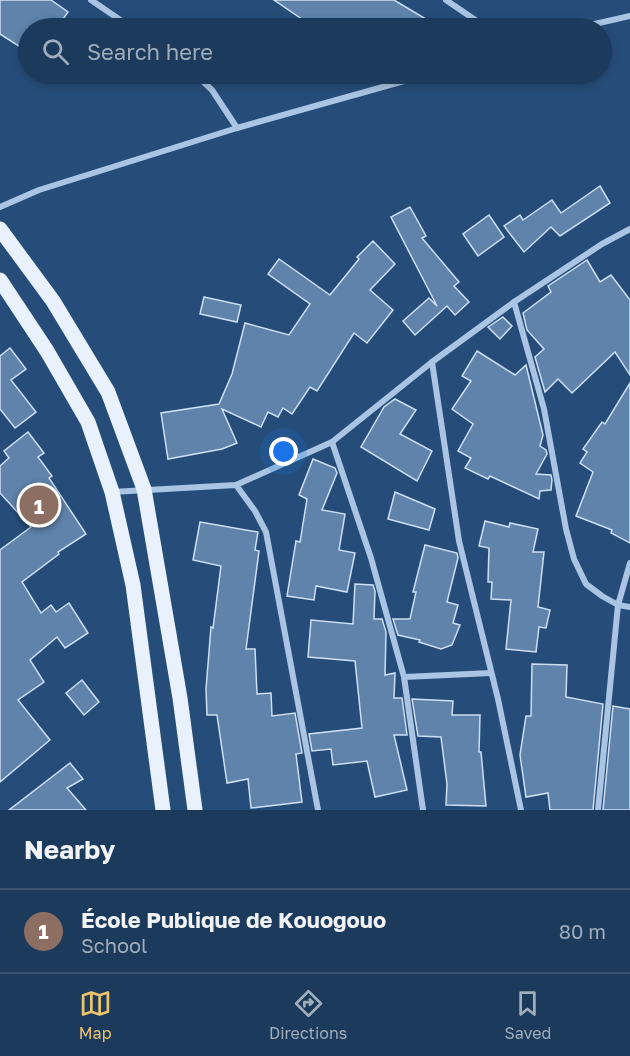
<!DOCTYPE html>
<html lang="en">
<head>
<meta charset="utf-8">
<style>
  :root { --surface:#1c3a5b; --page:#254161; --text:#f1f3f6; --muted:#a0adbb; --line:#3a5471; --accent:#ebc46f }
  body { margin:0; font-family:"Golos Text",sans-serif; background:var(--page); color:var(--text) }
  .you { position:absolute; left:284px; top:452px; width:21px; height:21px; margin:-15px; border:4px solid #fff; border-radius:50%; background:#1a73e8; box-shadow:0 0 0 9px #1a73e833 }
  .badge { display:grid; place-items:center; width:39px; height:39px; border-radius:50%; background:var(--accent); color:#fff; font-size:20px; font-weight:700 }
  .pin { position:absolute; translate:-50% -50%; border:3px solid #fff; box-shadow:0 2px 6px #0006 }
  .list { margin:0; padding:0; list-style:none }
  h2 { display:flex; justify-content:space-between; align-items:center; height:78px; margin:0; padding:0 24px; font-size:26px }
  h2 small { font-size:20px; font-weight:400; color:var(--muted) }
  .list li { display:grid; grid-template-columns:39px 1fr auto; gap:18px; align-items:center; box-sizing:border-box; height:84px; padding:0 24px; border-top:2px solid var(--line) }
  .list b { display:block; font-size:22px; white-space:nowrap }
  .list p { margin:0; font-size:20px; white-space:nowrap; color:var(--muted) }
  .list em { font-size:20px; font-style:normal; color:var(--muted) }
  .icon { flex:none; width:33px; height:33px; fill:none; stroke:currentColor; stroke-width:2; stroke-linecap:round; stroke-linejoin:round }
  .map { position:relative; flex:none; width:630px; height:810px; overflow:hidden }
  .search { position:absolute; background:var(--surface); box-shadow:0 3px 9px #0003; left:18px; right:18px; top:18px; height:66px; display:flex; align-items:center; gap:15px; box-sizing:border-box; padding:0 21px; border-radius:33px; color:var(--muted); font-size:22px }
  .sheet { height:162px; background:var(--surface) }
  nav { display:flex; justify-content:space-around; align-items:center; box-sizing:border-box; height:84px; border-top:2px solid var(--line); background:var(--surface); font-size:16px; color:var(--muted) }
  nav a { display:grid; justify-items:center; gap:3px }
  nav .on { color:var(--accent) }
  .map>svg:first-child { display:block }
  .building { fill:#5f83ab; stroke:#ccdff3; stroke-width:1.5 }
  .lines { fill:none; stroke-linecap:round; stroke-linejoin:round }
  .street { stroke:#a9c5e3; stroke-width:6 }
  .primary { stroke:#e8f1fc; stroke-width:15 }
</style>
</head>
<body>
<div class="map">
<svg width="630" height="810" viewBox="0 0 630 810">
  <rect width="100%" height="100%" fill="#264d79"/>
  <!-- building -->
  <g class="building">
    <polygon points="0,0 51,0 68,12 57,28 28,28 28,52 0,34"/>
    <polygon points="274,0 394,0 441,28 315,28"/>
    <polygon points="600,186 610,203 560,236 551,227 524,252 504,226 520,215 523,220 552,200 561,213"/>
    <polygon points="410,207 426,236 422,238 459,282 454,286 469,302 455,315 447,306 415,335 403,321 429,298 437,306 391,217"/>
    <polygon points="489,215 504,237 478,256 463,234"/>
    <polygon points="373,241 395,264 370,290 393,310 367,343 354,333 317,391 310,387 292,414 283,408 278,417 268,412 261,427 222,409 237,443 222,449 168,459 161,413 219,404 232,374 245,323 289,335 310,304 268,274 279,259 330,295 359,259 357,257"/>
    <polygon points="587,260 600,282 611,275 630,300 630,375 615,352 572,393 558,379 545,392 535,357 544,349 527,330 523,313 551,292 548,286"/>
    <polygon points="204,297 241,305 237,322 200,314"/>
    <polygon points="503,317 512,326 500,339 488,327"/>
    <polygon points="10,348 26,369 11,380 36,412 15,428 0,409 0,356"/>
    <polygon points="477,351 515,375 526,365 543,435 540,446 546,450 547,454 536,474 551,475 552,480 551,490 540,491 539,499 490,476 488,479 465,468 471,458 458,451 473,424 452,409 471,381 462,376"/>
    <polygon points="630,383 630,543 611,533 612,530 576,516 593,472 580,463 587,452 583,449 602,422 605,424"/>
    <polygon points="395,399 416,410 400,434 432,451 417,481 361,447 384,407"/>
    <polygon points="28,432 44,453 38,457 52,476 49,478 86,534 58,552 59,554 22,582 41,613 51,605 56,612 69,603 88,633 65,648 57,637 30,660 44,682 18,700 50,740 0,782 0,550 31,527 0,493 0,466 9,458 4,451"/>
    <polygon points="313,459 335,468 337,473 322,510 345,514 339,550 355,553 347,592 316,586 314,600 287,596 296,541 300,542 307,499 299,495"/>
    <polygon points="395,492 435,509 429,530 388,519"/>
    <polygon points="485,521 509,527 510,523 538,529 533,552 544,552 538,607 550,610 546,628 539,627 536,652 506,649 511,600 491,599 492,582 488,582 489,548 479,546"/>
    <polygon points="200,522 258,532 255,550 259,551 246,649 255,649 257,694 271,693 272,716 295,713 302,753 296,754 302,802 251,808 248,779 227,783 217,715 207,715 206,689 211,627 213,628 221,566 193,560"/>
    <polygon points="425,545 457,553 458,558 447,602 458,605 453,623 460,625 452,645 441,649 419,642 420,640 398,635 393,619 410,619 416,592 413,592"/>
    <polygon points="355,584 373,585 375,591 374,619 382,619 386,632 385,675 395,673 394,698 402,698 407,735 394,735 407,790 375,797 367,761 333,765 331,749 312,751 309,734 362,728 355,661 308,657 311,620 353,624"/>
    <polygon points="532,664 567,665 566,697 603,704 593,810 550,810 548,793 526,797 520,755 526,716 531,716"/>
    <polygon points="82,680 99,702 84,715 66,693"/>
    <polygon points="412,699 453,701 452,715 480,715 479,752 481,752 486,806 446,805 447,784 441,737 418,736"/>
    <polygon points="613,706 630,709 630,810 603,810"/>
    <polygon points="70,763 83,779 67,788 86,810 9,810"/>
  </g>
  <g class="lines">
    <!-- street -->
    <g class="street">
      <polyline points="91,0 132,28"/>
      <polyline points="446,0 487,28"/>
      <polyline points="577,28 630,16"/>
      <polyline points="195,74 212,90 237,128"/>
      <polyline points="0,207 39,190 237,128 429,74"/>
      <polyline points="514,302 544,409 566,529 574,559 586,584 602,596 618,605 630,607"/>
      <polyline points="432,362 459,541 498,699 521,810"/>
      <polyline points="332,442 371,558 404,677 423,810"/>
      <polyline points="236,485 255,511 266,532 318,810"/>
      <polyline points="112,492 236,485 332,442 432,362 514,302 602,244 630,229"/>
      <polyline points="404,677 491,673"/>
      <polyline points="598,810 618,605 630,563"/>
    </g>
    <!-- primary -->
    <g class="primary">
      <polyline points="0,229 53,301 108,392 144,489 180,698 195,810"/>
      <polyline points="0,280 47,351 88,422 112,492 133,585 163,810"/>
    </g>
  </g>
</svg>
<div class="you"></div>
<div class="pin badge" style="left:39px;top:505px;background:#8d6e63">1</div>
<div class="search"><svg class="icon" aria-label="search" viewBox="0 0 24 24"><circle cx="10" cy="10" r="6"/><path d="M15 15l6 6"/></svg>Search here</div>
</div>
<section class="sheet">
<h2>Nearby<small></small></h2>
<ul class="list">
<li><span class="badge" style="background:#8d6e63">1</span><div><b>École Publique de Kouogouo</b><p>School</p></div><em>80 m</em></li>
</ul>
</section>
<nav>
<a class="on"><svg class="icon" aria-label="map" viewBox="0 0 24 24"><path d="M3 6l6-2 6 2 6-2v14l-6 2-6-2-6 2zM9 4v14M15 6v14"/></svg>Map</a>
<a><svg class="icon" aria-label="directions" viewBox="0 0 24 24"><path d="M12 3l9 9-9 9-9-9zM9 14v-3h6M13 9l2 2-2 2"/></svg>Directions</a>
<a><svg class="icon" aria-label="saved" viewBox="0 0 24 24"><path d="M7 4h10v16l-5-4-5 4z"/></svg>Saved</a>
</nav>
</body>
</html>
